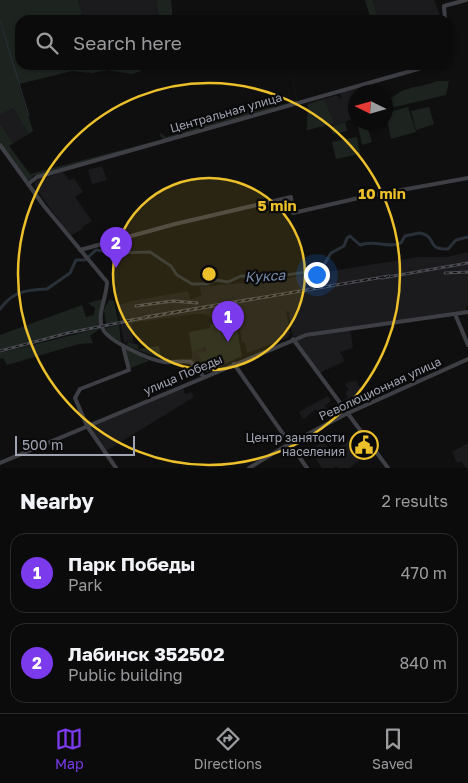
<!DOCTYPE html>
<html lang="en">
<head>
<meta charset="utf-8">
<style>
  :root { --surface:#0b0b0c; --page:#19191a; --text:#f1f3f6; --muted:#9a9b9d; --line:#2b2b2d; --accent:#7c3aed }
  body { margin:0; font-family:"Golos Text",sans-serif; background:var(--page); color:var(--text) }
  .compass { position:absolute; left:348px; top:85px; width:45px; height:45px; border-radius:50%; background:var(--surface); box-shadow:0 1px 4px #0004; rotate:275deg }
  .scale { position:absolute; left:15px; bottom:12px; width:120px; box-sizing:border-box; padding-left:5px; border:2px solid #a0a3b1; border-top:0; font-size:14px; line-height:18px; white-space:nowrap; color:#a0a3b1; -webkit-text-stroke:4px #0a0a0b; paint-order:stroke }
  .you { position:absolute; left:316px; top:274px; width:18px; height:18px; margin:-12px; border:4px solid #fff; border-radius:50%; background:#1a73e8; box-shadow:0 0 0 8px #1a73e833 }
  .badge { display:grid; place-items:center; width:32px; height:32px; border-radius:50%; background:var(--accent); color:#fff; font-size:16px; font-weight:700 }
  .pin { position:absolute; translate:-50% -41px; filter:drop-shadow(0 1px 2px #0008) }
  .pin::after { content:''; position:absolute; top:26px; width:18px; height:15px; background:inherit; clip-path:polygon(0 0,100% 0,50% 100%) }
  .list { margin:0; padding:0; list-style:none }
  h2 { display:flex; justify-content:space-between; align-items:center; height:65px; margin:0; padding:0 20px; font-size:21px }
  h2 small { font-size:16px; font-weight:400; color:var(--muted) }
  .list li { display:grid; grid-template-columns:32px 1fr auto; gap:15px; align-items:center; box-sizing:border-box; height:80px; margin:0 10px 10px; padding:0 10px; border:1px solid var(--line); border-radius:15px }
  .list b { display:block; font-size:19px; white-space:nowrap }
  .list p { margin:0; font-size:16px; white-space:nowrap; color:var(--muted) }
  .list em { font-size:16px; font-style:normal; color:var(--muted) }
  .icon { flex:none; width:28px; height:28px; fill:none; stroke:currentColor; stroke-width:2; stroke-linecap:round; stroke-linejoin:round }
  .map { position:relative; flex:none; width:468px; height:468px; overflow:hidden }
  .search { position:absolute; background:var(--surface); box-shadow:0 1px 4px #0004; left:15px; right:15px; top:15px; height:55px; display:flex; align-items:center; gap:12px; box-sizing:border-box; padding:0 18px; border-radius:15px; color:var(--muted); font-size:19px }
  .sheet { height:245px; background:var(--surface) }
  nav { display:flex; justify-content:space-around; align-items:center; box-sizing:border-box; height:70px; border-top:1px solid var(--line); background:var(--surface); font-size:14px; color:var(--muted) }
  nav a { display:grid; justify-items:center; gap:2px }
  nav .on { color:var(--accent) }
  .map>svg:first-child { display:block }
  .built { fill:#1b1b1d }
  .green { fill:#1d241f }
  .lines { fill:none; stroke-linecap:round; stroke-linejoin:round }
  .stream { stroke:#293038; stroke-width:1 }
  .river { stroke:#293038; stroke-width:3 }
  .secondary { stroke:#3e3f45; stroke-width:4 }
  .rail-casing { stroke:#4a4c52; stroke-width:3 }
  .rail { stroke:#0a0a0b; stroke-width:1; stroke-dasharray:4; stroke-linecap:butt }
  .ring { fill:none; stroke:#ecc02b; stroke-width:2.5 }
  .labels { text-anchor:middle; stroke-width:4.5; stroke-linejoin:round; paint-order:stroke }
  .street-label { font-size:12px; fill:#a0a3b1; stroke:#0a0a0b }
  .poi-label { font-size:12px; fill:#a0a3b1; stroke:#0a0a0b; text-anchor:end }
  .water-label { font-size:14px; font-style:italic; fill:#778dac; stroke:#0a0a0b }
  .centre { fill:#ecc02b; stroke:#0a0a0b; stroke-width:2.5 }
  .ring-label { font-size:15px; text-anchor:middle; font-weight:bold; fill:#ecc02b; stroke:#0a0a0b; stroke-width:4.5; stroke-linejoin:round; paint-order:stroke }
</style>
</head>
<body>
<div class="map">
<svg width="468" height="468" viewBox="0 0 468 468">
  <rect width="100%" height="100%" fill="#0f0f10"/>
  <!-- built -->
  <g class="built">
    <polygon points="78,0 156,0 160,20 84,20"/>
    <polygon points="373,0 434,0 442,20 378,20"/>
    <polygon points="358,88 359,92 356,92 355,118 333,126 332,124 307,130 308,104 337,95 342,100 340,93"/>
    <polygon points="13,108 28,133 13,143 0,123 0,115"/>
    <polygon points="102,166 107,180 92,184 88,170"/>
    <polygon points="63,172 69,180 74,178 83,192 75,197 92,221 82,227 83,229 70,236 35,187 35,181"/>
    <polygon points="468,252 468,306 466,306 466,311 293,337 289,312 286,311 290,333 287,338 247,353 245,342 242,342 238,320 229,314 211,318 205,314 196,314 132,323 133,343 128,341 124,343 118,309 120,305 131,301 188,291 190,299 201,296 200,287 275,280 419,257 447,257"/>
    <polygon points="350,329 353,348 340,352 345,361 318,374 294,340"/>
    <polygon points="205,347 204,365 201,369 194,362 187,359 192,358 192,352"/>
    <polygon points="356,380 362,391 347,404 344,400 348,397 345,392 349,390 345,384"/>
    <polygon points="183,387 185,394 191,392 194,397 106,451 90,427"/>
    <polygon points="328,396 331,401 325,406 329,412 319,415 316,409 304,419 302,417 299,412"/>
    <polygon points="349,440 355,447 360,444 368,454 349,468 338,468 336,466 333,468 322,468 310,451 323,441 332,452"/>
    <polygon points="468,443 468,468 466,468 461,461 457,463 452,452"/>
  </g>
  <!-- green -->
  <g class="green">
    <polygon points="0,0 78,0 84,20 20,20 20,65 139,65 141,71 132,74 107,70 92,73 72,71 19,84 16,76 33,131 9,146 30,174 159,140 157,142 37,176 34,175 31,179 27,180 0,143 0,123 13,143 28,133 13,108 0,115 0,23 11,58 0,20"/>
    <polygon points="156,0 171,0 173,20 160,20"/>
    <polygon points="365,0 373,0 378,20 371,20"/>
    <polygon points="289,65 298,103 164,140 161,137 160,133 166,137 246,113 297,101"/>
    <path d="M437,81H449L446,95L386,109V100C393,98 397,93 404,90C415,86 426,86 437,81Z"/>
    <polygon points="324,99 334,123 307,130 308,104"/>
    <polygon points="408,107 416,132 391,139 386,113"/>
    <polygon points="429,107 434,124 416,130 411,111"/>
    <polygon points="345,122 347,131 333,134 331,127"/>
    <polygon points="366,123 372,142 362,145 358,126"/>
    <polygon points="357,137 360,154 336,159 332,142"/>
    <polygon points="103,299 99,319 100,325 0,351 0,335 82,305 86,317 94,315 95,308 88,303"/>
    <polygon points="109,300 114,301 118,322 106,324 104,310"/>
    <polygon points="232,318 235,320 242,356 209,372 203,371 201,369 204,365 197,353 206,351 205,347 192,352 189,332 210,328 210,324 217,325 229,323 228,319"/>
    <polygon points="119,325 121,342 110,335 105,328"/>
    <polygon points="101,328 90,336 93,343 79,344 7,365 3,358 0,359 0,353"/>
    <polygon points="128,342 138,345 138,349 159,346 161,359 131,347 127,345"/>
    <polygon points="126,350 128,350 149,361 130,368"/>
  </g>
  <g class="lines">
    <!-- stream -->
    <polyline class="stream" points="0,21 29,116"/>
    <!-- river -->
    <path class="river" d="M0,309C13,291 26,290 47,289L70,273L76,260H85L96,250L116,253L150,252L171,266L177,275L192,284H207L216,280L228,282L241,276L255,277L264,273L272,277L321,270L331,253L344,246L347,238L350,236L360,245C374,239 388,249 401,243L405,236L419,233C439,236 424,250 448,249L456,240L468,237"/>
    <!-- secondary -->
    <g class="secondary">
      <polyline points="445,20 444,6 466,0"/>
      <polyline points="448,43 448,59"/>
      <path d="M0,145L44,206L107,282C107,296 97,314 102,327C106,341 150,360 164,362C173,363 182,360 191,362L204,377"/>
      <polyline points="28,184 37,177 432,65"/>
      <polyline points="80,250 175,224 291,197 293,213 363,197 468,178"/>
      <polyline points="455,314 468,345"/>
      <polyline points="293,339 388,468"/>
      <polyline points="234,364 307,468"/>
      <polyline points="0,463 306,335 468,312"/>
      <polyline points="116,468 87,426 75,398 80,389 129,370 123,346"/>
      <polyline points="249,468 289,444 344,415 468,359"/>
    </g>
    <defs>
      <g id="rail">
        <polyline points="445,273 468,272"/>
        <polyline points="382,278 468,263"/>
        <polyline points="136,306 173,301 197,303"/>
        <polyline points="126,321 389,276 145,317"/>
        <polyline points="0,351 68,333 133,320"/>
      </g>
    </defs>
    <!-- rail casing -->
    <use href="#rail" class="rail-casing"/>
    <!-- rail -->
    <use href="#rail" class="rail"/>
  </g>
  <!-- distance rings -->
  <circle cx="209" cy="274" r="96" fill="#ecc02b" fill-opacity=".12"/>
  <g class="ring">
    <circle cx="209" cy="274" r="96"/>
    <circle cx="209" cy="274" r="191"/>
  </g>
  <!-- icons -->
  <defs>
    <symbol id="civic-ring" viewBox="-11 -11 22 22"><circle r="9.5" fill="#0a0a0b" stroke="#ecc02b" stroke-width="1.5"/><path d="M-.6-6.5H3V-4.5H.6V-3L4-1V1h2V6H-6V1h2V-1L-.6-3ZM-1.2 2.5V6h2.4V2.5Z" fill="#ecc02b"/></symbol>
  </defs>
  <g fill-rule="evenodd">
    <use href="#civic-ring" x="348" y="429" width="32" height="32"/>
  </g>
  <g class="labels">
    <!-- street labels -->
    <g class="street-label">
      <text transform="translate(226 113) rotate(-16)" y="4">Центральная улица</text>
      <text transform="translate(183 375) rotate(-23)" y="4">улица Победы</text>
      <text transform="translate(380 389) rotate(-25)" y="4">Революционная улица</text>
    </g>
    <!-- poi labels -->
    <g class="poi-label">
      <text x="345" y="442">Центр занятости<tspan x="345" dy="14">населения</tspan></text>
    </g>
    <!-- water labels -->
    <g class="water-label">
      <text transform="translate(265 276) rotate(-3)" y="5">Кукса</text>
    </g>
  </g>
  <circle cx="209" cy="274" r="8" class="centre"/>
  <g class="ring-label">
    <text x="382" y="199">10 min</text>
    <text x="277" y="211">5 min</text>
  </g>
</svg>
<svg class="compass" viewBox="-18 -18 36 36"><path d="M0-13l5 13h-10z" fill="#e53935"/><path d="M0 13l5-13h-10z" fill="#9a9b9d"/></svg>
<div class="scale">500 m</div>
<div class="you"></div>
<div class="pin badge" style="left:228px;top:342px">1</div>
<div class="pin badge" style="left:116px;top:268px">2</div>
<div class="search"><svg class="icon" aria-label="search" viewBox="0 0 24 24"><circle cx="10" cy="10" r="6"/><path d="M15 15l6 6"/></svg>Search here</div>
</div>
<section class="sheet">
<h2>Nearby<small>2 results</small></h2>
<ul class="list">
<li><span class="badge">1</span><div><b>Парк Победы</b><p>Park</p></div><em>470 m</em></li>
<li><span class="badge">2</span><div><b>Лабинск 352502</b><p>Public building</p></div><em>840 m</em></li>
</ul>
</section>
<nav>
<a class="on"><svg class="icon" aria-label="map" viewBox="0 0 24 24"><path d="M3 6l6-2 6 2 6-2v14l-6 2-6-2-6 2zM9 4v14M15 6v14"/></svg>Map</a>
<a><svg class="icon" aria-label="directions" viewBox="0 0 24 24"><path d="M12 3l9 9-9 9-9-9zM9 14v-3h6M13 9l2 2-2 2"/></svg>Directions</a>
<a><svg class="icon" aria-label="saved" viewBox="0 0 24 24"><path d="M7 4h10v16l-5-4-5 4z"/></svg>Saved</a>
</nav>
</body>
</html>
